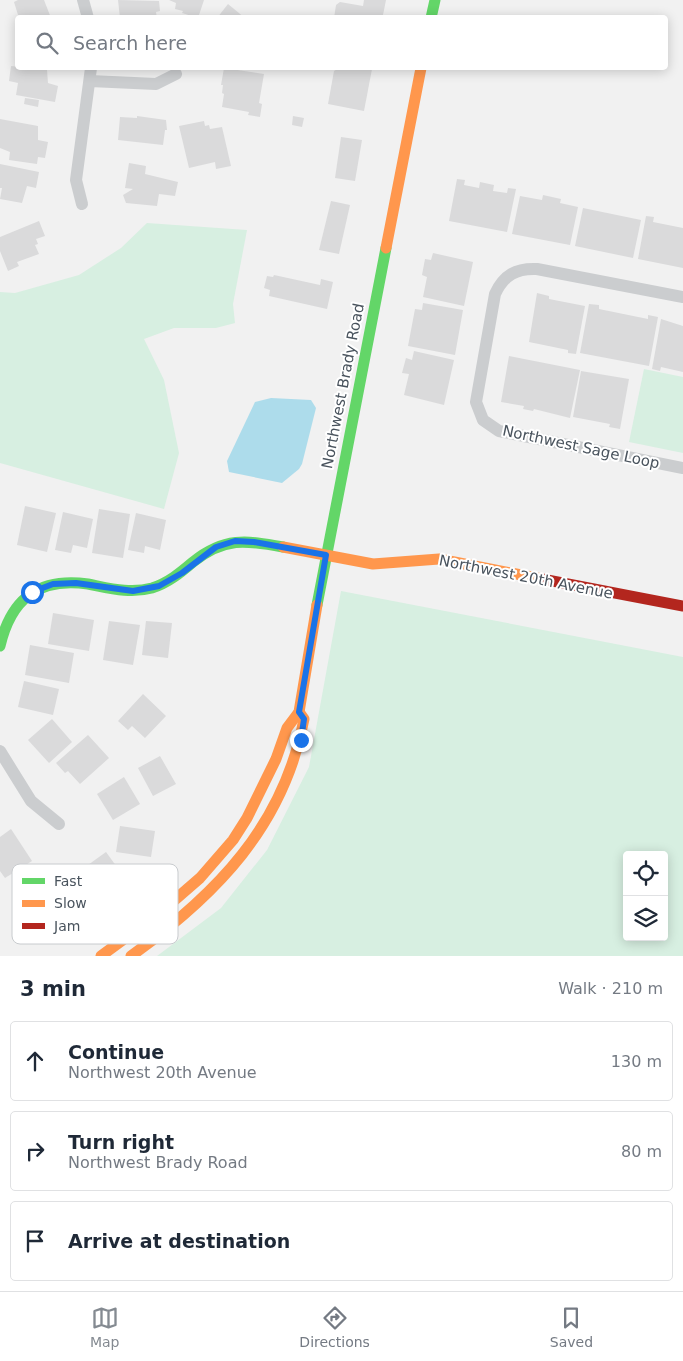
<!DOCTYPE html>
<html lang="en">
<head>
<meta charset="utf-8">
<style>
  :root { --surface:#fff; --page:#f6f6f7; --text:#1f2937; --muted:#747a83; --line:#e0e1e3; --accent:#848a91 }
  body { margin:0; font-family:"DejaVu Sans",sans-serif; background:var(--page); color:var(--text) }
  .controls { position:absolute; right:15px; bottom:15px; display:grid; overflow:hidden; border-radius:5px; box-shadow:0 2px 12px #0003 }
  .controls button { width:45px; height:45px; display:grid; place-items:center; padding:0; border:0; border-bottom:1px solid var(--line); background:var(--surface); color:var(--text); font:25px sans-serif }
  .stop { position:absolute; width:15px; height:15px; margin:-11px; border:4px solid #1a73e8; border-radius:50%; background:#fff }
  .stop.end { background:#1a73e8; border-color:#fff; box-shadow:0 1px 5px #0008 }
  .list { margin:0; padding:0; list-style:none }
  h2 { display:flex; justify-content:space-between; align-items:center; height:65px; margin:0; padding:0 20px; font-size:21px }
  h2 small { font-size:16px; font-weight:400; color:var(--muted) }
  .list li { display:grid; grid-template-columns:32px 1fr auto; gap:15px; align-items:center; box-sizing:border-box; height:80px; margin:0 10px 10px; padding:0 10px; border:1px solid var(--line); border-radius:5px }
  .list b { display:block; font-size:19px; white-space:nowrap }
  .list p { margin:0; font-size:16px; white-space:nowrap; color:var(--muted) }
  .list em { font-size:16px; font-style:normal; color:var(--muted) }
  .icon { flex:none; width:28px; height:28px; fill:none; stroke:currentColor; stroke-width:2; stroke-linecap:round; stroke-linejoin:round }
  .map { position:relative; flex:none; width:683px; height:956px; overflow:hidden }
  .search { position:absolute; background:var(--surface); box-shadow:0 2px 12px #0003; left:15px; right:15px; top:15px; height:55px; display:flex; align-items:center; gap:12px; box-sizing:border-box; padding:0 18px; border-radius:5px; color:var(--muted); font-size:19px }
  .sheet { height:335px; background:var(--surface) }
  nav { display:flex; justify-content:space-around; align-items:center; box-sizing:border-box; height:70px; border-top:1px solid var(--line); background:var(--surface); font-size:14px; color:var(--muted) }
  nav a { display:grid; justify-items:center; gap:2px }
  nav .on { color:var(--accent) }
  .map>svg:first-child { display:block }
  .green { fill:#d7efe1; fill-rule:evenodd }
  .water { fill:#addceb }
  .building { fill:#dadadb }
  .lines { fill:none; stroke-linecap:round; stroke-linejoin:round }
  .street { stroke:#cbcdcf; stroke-width:12 }
  .fast { stroke:#63d668; stroke-width:11 }
  .slow { stroke:#ff974d; stroke-width:11 }
  .jam { stroke:#b3261e; stroke-width:11 }
  .route { stroke:#1a73e8; stroke-width:6 }
  .labels { text-anchor:middle; stroke-width:4; stroke-linejoin:round; paint-order:stroke }
  .street-label { font-size:15px; fill:#49535d; stroke:#fff }
  .key { fill:#fff; stroke:#c8cbce; stroke-width:1 }
  .key-label { font-size:14px; fill:#49535d }
</style>
</head>
<body>
<div class="map">
<svg width="683" height="956" viewBox="0 0 683 956">
  <rect width="100%" height="100%" fill="#f1f1f1"/>
  <!-- green -->
  <g class="green">
    <polygon points="147,223 247,230 233,304 235,323 216,328 174,328 144,339 164,380 179,453 164,509 0,463 0,292 15,293 79,275 121,248"/>
    <polygon points="644,369 683,377 683,453 629,442"/>
    <path d="M341,591L683,657V956H157L221,908L267,850L309,767ZM627,855H664V937H627Z"/>
  </g>
  <!-- water -->
  <polygon class="water" points="271,398 311,400 316,408 302,464 299,469 282,483 229,472 227,461 255,402"/>
  <!-- building -->
  <g class="building">
    <polygon points="18,0 44,0 51,18 27,18 26,15 19,18 14,2"/>
    <polygon points="118,0 159,1 160,11 156,12 157,18 120,18"/>
    <polygon points="169,0 204,0 198,18 182,13 183,11 175,9 176,3"/>
    <polygon points="364,0 386,0 383,15 385,18 334,18 336,5 340,2 363,6"/>
    <polygon points="228,4 245,18 217,18"/>
    <polygon points="11,66 47,70 48,83 58,86 55,102 16,95 18,83 9,81"/>
    <polygon points="224,68 264,74 259,103 262,104 260,117 248,115 249,112 222,107 224,94 222,93 223,85 221,85"/>
    <polygon points="339,68 372,69 364,111 328,104 334,71"/>
    <polygon points="25,98 39,100 38,107 24,104"/>
    <polygon points="137,116 166,120 167,130 165,130 163,145 118,140 120,117 137,118"/>
    <polygon points="293,116 304,118 302,127 292,125"/>
    <polygon points="0,119 38,126 38,140 48,142 45,158 38,157 37,164 9,160 10,152 0,148"/>
    <polygon points="204,121 205,126 209,125 210,129 222,127 231,166 216,169 215,162 189,168 179,126"/>
    <polygon points="341,137 362,140 355,181 335,178"/>
    <polygon points="129,163 146,166 145,174 178,182 175,196 159,194 157,206 126,203 123,195 133,189 125,188"/>
    <polygon points="0,164 39,172 36,188 27,186 22,203 0,199 2,188 0,188"/>
    <polygon points="457,179 465,180 464,185 479,188 480,182 494,185 493,191 507,193 508,188 516,189 507,232 449,221"/>
    <polygon points="543,195 561,199 560,203 578,207 570,245 512,234 520,196 542,200"/>
    <polygon points="331,201 350,205 339,254 319,250"/>
    <polygon points="583,208 641,220 633,258 575,246"/>
    <polygon points="646,216 654,217 653,222 683,228 683,268 638,259"/>
    <polygon points="39,221 45,236 36,239 38,244 35,245 39,254 17,262 19,266 8,271 0,251 0,237"/>
    <polygon points="433,253 473,262 464,306 423,297 427,277 422,275 425,259 431,260"/>
    <polygon points="274,275 320,285 321,279 333,282 327,309 269,296 270,290 264,288 267,276 273,277"/>
    <polygon points="537,293 549,296 549,299 585,306 576,354 568,353 568,350 529,342"/>
    <polygon points="423,303 463,310 455,355 408,346 415,309 422,310"/>
    <polygon points="589,304 599,305 599,309 648,319 648,315 658,317 649,366 580,353"/>
    <polygon points="661,319 683,326 683,372 661,367 660,371 652,369"/>
    <polygon points="414,351 454,360 444,405 404,395 409,374 402,373 406,358 412,360"/>
    <polygon points="509,356 580,370 570,418 534,409 533,411 523,409 524,406 501,402"/>
    <polygon points="581,371 629,379 620,429 609,427 610,424 573,417"/>
    <polygon points="25,506 56,513 47,552 17,545"/>
    <polygon points="99,509 130,514 123,558 92,553"/>
    <polygon points="63,512 93,519 87,548 73,545 71,553 55,550"/>
    <polygon points="136,513 166,520 160,550 145,546 144,553 128,550"/>
    <polygon points="53,613 94,620 89,651 48,644"/>
    <polygon points="109,621 140,625 133,665 103,660"/>
    <polygon points="146,621 172,623 168,658 142,655"/>
    <polygon points="30,645 74,653 69,683 25,675"/>
    <polygon points="24,681 59,689 53,715 18,707"/>
    <polygon points="143,694 166,716 145,738 132,726 128,730 118,721"/>
    <polygon points="52,719 72,742 49,763 28,740"/>
    <polygon points="88,735 109,758 80,784 68,771 65,773 56,763"/>
    <polygon points="160,756 176,784 153,796 138,768"/>
    <polygon points="124,777 140,804 113,820 97,794"/>
    <polygon points="120,826 155,831 151,857 116,852"/>
    <polygon points="11,829 32,861 5,878 0,871 0,837"/>
    <polygon points="106,852 130,885 105,903 81,870"/>
  </g>
  <g class="lines">
    <!-- street -->
    <g class="street">
      <polyline points="83,0 88,18"/>
      <polyline points="90,81 156,84 176,74"/>
      <polyline points="82,204 76,180 91,68"/>
      <path d="M683,297L537,269C516,268 504,275 495,294L476,402L483,420L499,431L683,468"/>
      <polyline points="0,751 31,801 59,824"/>
    </g>
    <!-- fast -->
    <g class="fast">
      <polyline points="431,18 435,0"/>
      <polyline points="317,605 386,248"/>
      <path d="M0,646C11,599 38,577 88,584C109,588 130,594 152,588C168,583 180,573 193,562C224,537 246,540 283,547"/>
    </g>
    <!-- slow -->
    <g class="slow">
      <polyline points="386,248 421,68"/>
      <polyline points="283,547 373,564 439,559 542,579"/>
      <polyline points="101,956 162,911 200,878 233,840 247,818 276,759 287,728 299,712 317,605"/>
      <path d="M131,956C216,895 284,826 304,719L299,712"/>
    </g>
    <!-- jam -->
    <polyline class="jam" points="542,579 683,606"/>
  </g>
  <g class="lines">
    <!-- route -->
    <polyline class="route" points="32,592 53,584 76,583 133,591 159,586 182,573 216,547 235,541 254,542 326,555 299,712 304,719 301,740"/>
  </g>
  <g class="labels">
    <!-- street labels -->
    <g class="street-label">
      <text transform="translate(343 386) rotate(-79)" y="5">Northwest Brady Road</text>
      <text transform="translate(581 447) rotate(12)" y="5">Northwest Sage Loop</text>
      <text transform="translate(526 577) rotate(11)" y="5">Northwest 20th Avenue</text>
    </g>
  </g>
  <!-- legend -->
  <rect x="12" y="864" width="166" height="80" rx="8" class="key"/>
  <rect x="22" y="878" width="23" height="6" fill="#63d668"/>
  <rect x="22" y="900" width="23" height="7" fill="#ff974d"/>
  <rect x="22" y="923" width="23" height="6" fill="#b3261e"/>
  <g class="key-label">
    <text x="54" y="886">Fast</text>
    <text x="54" y="908">Slow</text>
    <text x="54" y="931">Jam</text>
  </g>
</svg>
<div class="controls">
<button><svg class="icon" aria-label="locate" viewBox="0 0 24 24"><circle cx="12" cy="12" r="6"/><path d="M12 2v4M12 18v4M2 12h4M18 12h4"/></svg></button>
<button><svg class="icon" aria-label="layers" viewBox="0 0 24 24"><path d="M12 4l9 5-9 5-9-5zM3 14l9 5 9-5"/></svg></button>
</div>
<div class="stop" style="left:32px;top:592px"></div>
<div class="stop end" style="left:301px;top:740px"></div>
<div class="search"><svg class="icon" aria-label="search" viewBox="0 0 24 24"><circle cx="10" cy="10" r="6"/><path d="M15 15l6 6"/></svg>Search here</div>
</div>
<section class="sheet">
<h2>3 min<small>Walk · 210 m</small></h2>
<ul class="list">
<li><svg class="icon" aria-label="ahead" viewBox="0 0 24 24"><path d="M12 20V5M6 11l6-6 6 6"/></svg><div><b>Continue</b><p>Northwest 20th Avenue</p></div><em>130 m</em></li>
<li><svg class="icon" aria-label="right" viewBox="0 0 24 24"><path d="M7 20v-9h11M14 6l5 5-5 5"/></svg><div><b>Turn right</b><p>Northwest Brady Road</p></div><em>80 m</em></li>
<li><svg class="icon" aria-label="arrive" viewBox="0 0 24 24"><path d="M6 21V4h12l-3 4 3 4H6"/></svg><div><b>Arrive at destination</b></div></li>
</ul>
</section>
<nav>
<a class="on"><svg class="icon" aria-label="map" viewBox="0 0 24 24"><path d="M3 6l6-2 6 2 6-2v14l-6 2-6-2-6 2zM9 4v14M15 6v14"/></svg>Map</a>
<a><svg class="icon" aria-label="directions" viewBox="0 0 24 24"><path d="M12 3l9 9-9 9-9-9zM9 14v-3h6M13 9l2 2-2 2"/></svg>Directions</a>
<a><svg class="icon" aria-label="saved" viewBox="0 0 24 24"><path d="M7 4h10v16l-5-4-5 4z"/></svg>Saved</a>
</nav>
</body>
</html>
